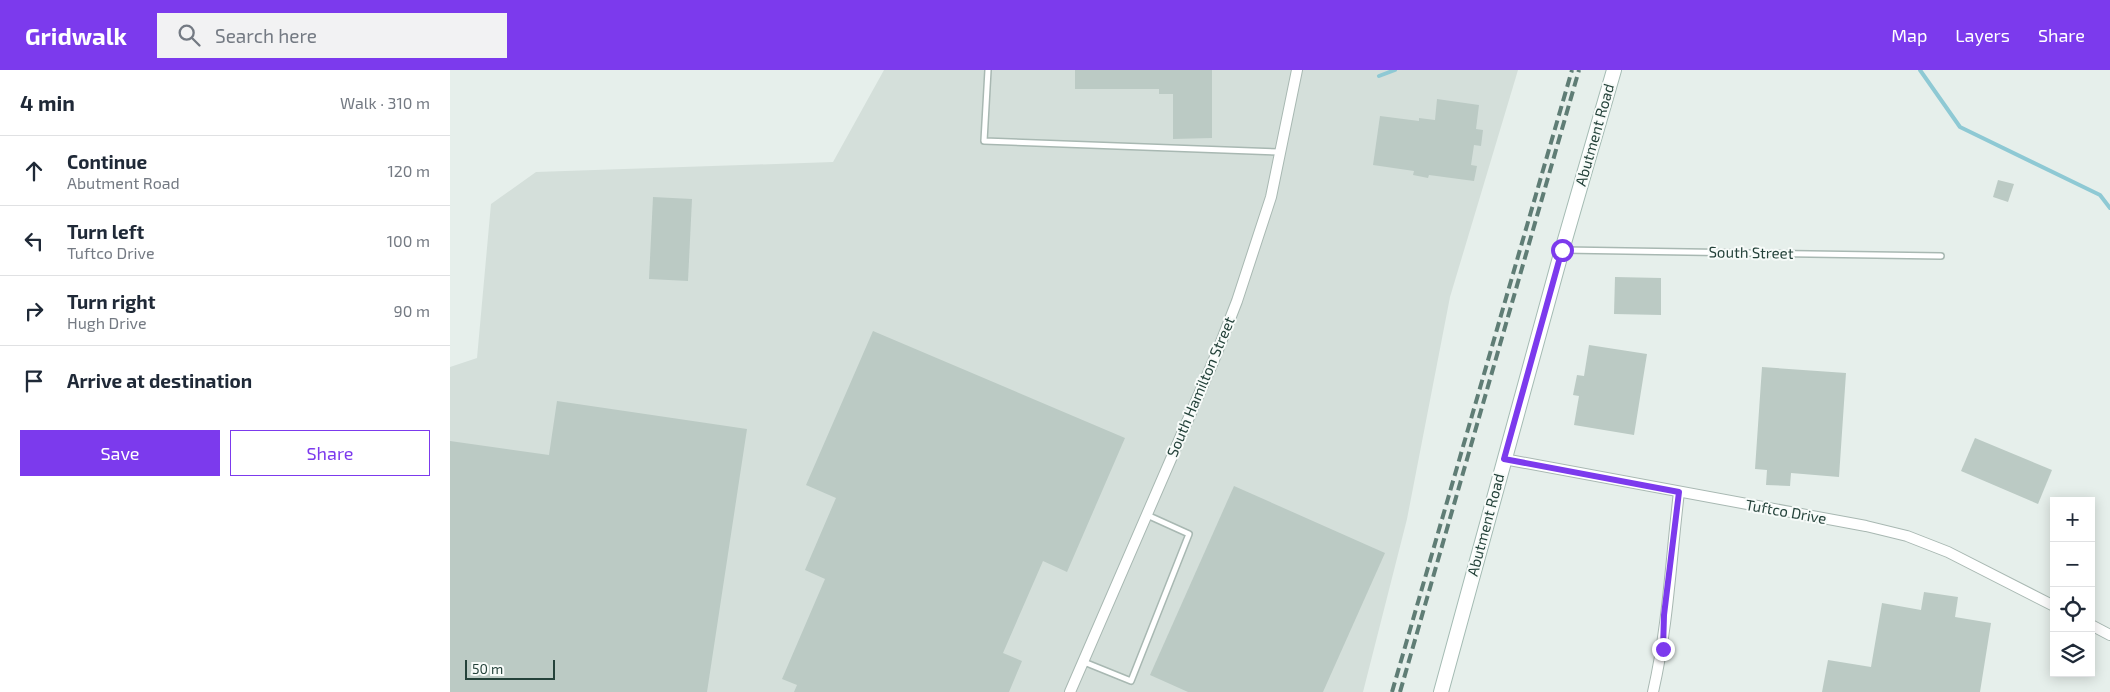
<!DOCTYPE html>
<html lang="en">
<head>
<meta charset="utf-8">
<style>
  :root { --surface:#fff; --page:#f2f2f3; --text:#1f2937; --muted:#747a83; --line:#e0e1e3; --accent:#7c3aed }
  body { margin:0; font-family:"Exo 2",sans-serif; background:var(--page); color:var(--text) }
  .controls { position:absolute; right:15px; bottom:15px; display:grid; overflow:hidden; border-radius:0px; box-shadow:0 2px 12px #0003 }
  .controls button { width:45px; height:45px; display:grid; place-items:center; padding:0; border:0; border-bottom:1px solid var(--line); background:var(--surface); color:var(--text); font:25px sans-serif }
  .scale { position:absolute; left:15px; bottom:12px; width:90px; box-sizing:border-box; padding-left:5px; border:2px solid #24423a; border-top:0; font-size:14px; line-height:18px; white-space:nowrap; color:#24423a; -webkit-text-stroke:4px #f7fbf9; paint-order:stroke }
  .stop { position:absolute; width:15px; height:15px; margin:-11px; border:4px solid #7c3aed; border-radius:50%; background:#fff }
  .stop.end { background:#7c3aed; border-color:#fff; box-shadow:0 1px 5px #0008 }
  .list { margin:0; padding:0; list-style:none }
  h2 { display:flex; justify-content:space-between; align-items:center; height:65px; margin:0; padding:0 20px; font-size:21px }
  h2 small { font-size:16px; font-weight:400; color:var(--muted) }
  .list li { display:grid; grid-template-columns:32px 1fr auto; gap:15px; align-items:center; box-sizing:border-box; height:70px; padding:0 20px; border-top:1px solid var(--line) }
  .list b { display:block; font-size:19px; white-space:nowrap }
  .list p { margin:0; font-size:16px; white-space:nowrap; color:var(--muted) }
  .list em { font-size:16px; font-style:normal; color:var(--muted) }
  .actions { display:flex; gap:10px; padding:15px 20px }
  .actions a { flex:1; padding:11px 0; border:1px solid var(--accent); border-radius:0px; text-align:center; font-size:18px; color:var(--accent) }
  .actions .main { background:var(--accent); color:#fff }
  .icon { flex:none; width:28px; height:28px; fill:none; stroke:currentColor; stroke-width:2; stroke-linecap:round; stroke-linejoin:round }
  .map { position:relative; flex:none; width:1660px; height:622px; overflow:hidden }
  header { display:flex; align-items:center; gap:30px; box-sizing:border-box; height:70px; padding:0 25px; background:var(--accent); color:#fff }
  header strong { font-size:24px }
  nav { display:flex; gap:28px; margin-inline-start:auto; font-size:18px }
  .search { width:350px; height:45px; background:var(--page); display:flex; align-items:center; gap:12px; box-sizing:border-box; padding:0 18px; border-radius:0px; color:var(--muted); font-size:19px }
  main { display:flex }
  aside { flex:1; background:var(--surface) }
  .map>svg:first-child { display:block }
  .built { fill:#d4dfda }
  .lines { fill:none; stroke-linecap:round; stroke-linejoin:round }
  .stream { stroke:#8ec9d4; stroke-width:4 }
  .building { fill:#bbcac4 }
  .service-casing { stroke:#a8b8b2; stroke-width:8 }
  .minor-casing { stroke:#a8b8b2; stroke-width:12 }
  .secondary-casing { stroke:#a4bbb3; stroke-width:16 }
  .service { stroke:#fff; stroke-width:5 }
  .minor { stroke:#fff; stroke-width:10 }
  .secondary { stroke:#fff; stroke-width:14 }
  .rail { stroke:#5f7d75; stroke-width:4; stroke-dasharray:10 5; stroke-linecap:butt }
  .route { stroke:#7c3aed; stroke-width:6 }
  .labels { text-anchor:middle; stroke-width:4; stroke-linejoin:round; paint-order:stroke }
  .street-label { font-size:15px; fill:#24423a; stroke:#f7fbf9 }
</style>
</head>
<body>
<header>
<strong>Gridwalk</strong>
<div class="search"><svg class="icon" aria-label="search" viewBox="0 0 24 24"><circle cx="10" cy="10" r="6"/><path d="M15 15l6 6"/></svg>Search here</div>
<nav><a>Map</a><a>Layers</a><a>Share</a></nav>
</header>
<main>
<aside>
<h2>4 min<small>Walk · 310 m</small></h2>
<ul class="list">
<li><svg class="icon" aria-label="ahead" viewBox="0 0 24 24"><path d="M12 20V5M6 11l6-6 6 6"/></svg><div><b>Continue</b><p>Abutment Road</p></div><em>120 m</em></li>
<li><svg class="icon" aria-label="left" viewBox="0 0 24 24"><path d="M17 20v-9H6M10 6l-5 5 5 5"/></svg><div><b>Turn left</b><p>Tuftco Drive</p></div><em>100 m</em></li>
<li><svg class="icon" aria-label="right" viewBox="0 0 24 24"><path d="M7 20v-9h11M14 6l5 5-5 5"/></svg><div><b>Turn right</b><p>Hugh Drive</p></div><em>90 m</em></li>
<li><svg class="icon" aria-label="arrive" viewBox="0 0 24 24"><path d="M6 21V4h12l-3 4 3 4H6"/></svg><div><b>Arrive at destination</b></div></li>
</ul>
<div class="actions"><a class="main">Save</a><a>Share</a></div>
</aside>
<div class="map">
<svg width="1660" height="622" viewBox="0 0 1660 622">
  <rect width="100%" height="100%" fill="#e6efeb"/>
  <!-- built -->
  <polygon class="built" points="434,0 1068,0 1000,227 957,449 913,622 0,622 0,297 27,288 41,134 86,102 383,92"/>
  <g class="lines">
    <!-- stream -->
    <g class="stream">
      <polyline points="1470,0 1510,57 1650,125 1660,138"/>
      <polyline points="929,6 945,0"/>
    </g>
  </g>
  <!-- building -->
  <g class="building">
    <polygon points="625,0 762,0 762,68 723,69 723,24 709,24 709,19 625,19"/>
    <polygon points="987,29 1029,35 1026,59 1033,60 1031,76 1024,75 1021,95 1027,96 1024,111 979,105 978,108 963,105 964,101 923,95 930,46 969,51 969,48 985,50"/>
    <polygon points="1548,110 1564,114 1558,132 1543,127"/>
    <polygon points="203,127 242,129 238,211 199,209"/>
    <polygon points="1165,207 1211,208 1211,245 1164,244"/>
    <polygon points="423,261 675,368 617,502 593,491 553,583 572,591 559,622 344,622 347,615 332,609 375,509 355,500 386,428 356,415"/>
    <polygon points="1139,275 1197,284 1184,365 1124,355 1129,326 1123,325 1127,305 1134,306"/>
    <polygon points="1312,297 1396,303 1389,407 1341,403 1340,416 1316,415 1317,400 1305,399"/>
    <polygon points="107,331 297,359 257,622 0,622 0,371 99,385"/>
    <polygon points="1525,368 1602,400 1588,434 1511,401"/>
    <polygon points="784,416 935,483 873,622 738,622 700,605"/>
    <polygon points="1474,522 1508,527 1505,547 1541,553 1530,622 1372,622 1378,590 1421,597 1432,533 1471,540"/>
  </g>
  <g class="lines">
    <defs>
      <g id="service">
        <polyline points="538,0 534,71 830,82"/>
        <polyline points="1114,180 1491,186"/>
        <polyline points="634,592 681,611 739,464 697,445"/>
      </g>
      <g id="minor">
        <polyline points="1054,389 1416,456 1457,466 1498,482 1604,536"/>
        <polyline points="1641,555 1660,565"/>
        <polyline points="620,622 766,285 787,231 821,127 847,0"/>
        <path d="M1203,622C1218,557 1221,488 1229,422"/>
      </g>
      <polyline id="secondary" points="991,622 1112,180 1164,0"/>
    </defs>
    <!-- service casing -->
    <use href="#service" class="service-casing"/>
    <!-- minor casing -->
    <use href="#minor" class="minor-casing"/>
    <!-- secondary casing -->
    <use href="#secondary" class="secondary-casing"/>
    <!-- service -->
    <use href="#service" class="service"/>
    <!-- minor -->
    <use href="#minor" class="minor"/>
    <!-- secondary -->
    <use href="#secondary" class="secondary"/>
    <!-- rail -->
    <g class="rail">
      <polyline points="942,622 1122,0"/>
      <polyline points="950,622 1129,0"/>
    </g>
  </g>
  <g class="lines">
    <!-- route -->
    <polyline class="route" points="1112,180 1054,389 1229,422 1214,545 1213,579"/>
  </g>
  <g class="labels">
    <!-- street labels -->
    <g class="street-label">
      <text transform="translate(1145 65) rotate(-74)" y="5">Abutment Road</text>
      <text transform="translate(1301 183) rotate(1)" y="5">South Street</text>
      <text transform="translate(751 317) rotate(-67)" y="5">South Hamilton Street</text>
      <text transform="translate(1336 442) rotate(10)" y="5">Tuftco Drive</text>
      <text transform="translate(1036 455) rotate(-75)" y="5">Abutment Road</text>
    </g>
  </g>
</svg>
<div class="controls">
<button>+</button>
<button>−</button>
<button><svg class="icon" aria-label="locate" viewBox="0 0 24 24"><circle cx="12" cy="12" r="6"/><path d="M12 2v4M12 18v4M2 12h4M18 12h4"/></svg></button>
<button><svg class="icon" aria-label="layers" viewBox="0 0 24 24"><path d="M12 4l9 5-9 5-9-5zM3 14l9 5 9-5"/></svg></button>
</div>
<div class="scale">50 m</div>
<div class="stop" style="left:1112px;top:180px"></div>
<div class="stop end" style="left:1213px;top:579px"></div>
</div>
</main>
</body>
</html>
